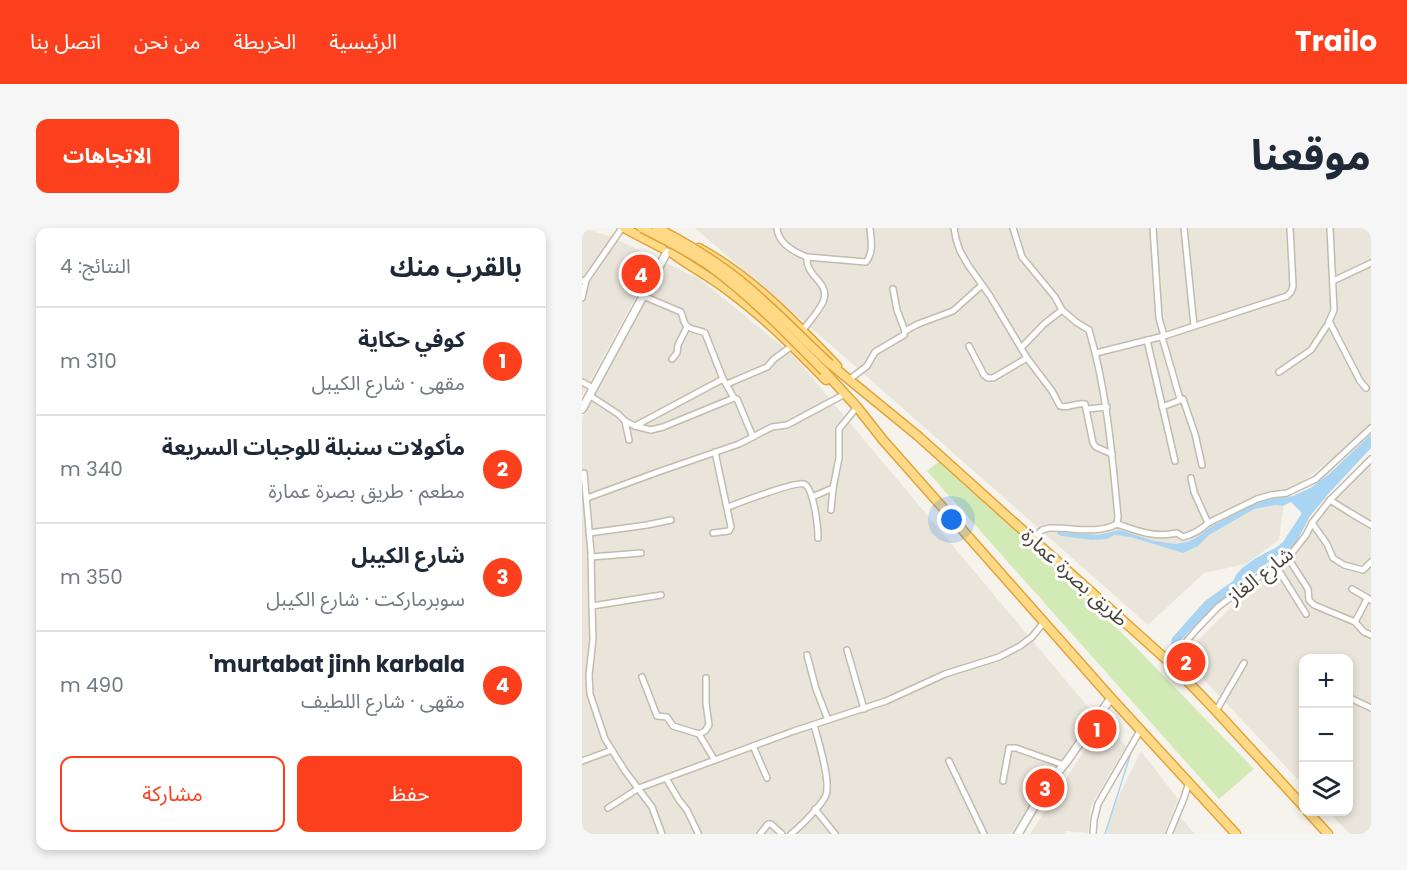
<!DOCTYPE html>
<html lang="ar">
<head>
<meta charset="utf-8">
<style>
  :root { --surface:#fff; --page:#f6f6f7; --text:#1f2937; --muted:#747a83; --line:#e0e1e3; --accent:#fc3f1d }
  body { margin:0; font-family:Poppins,"Noto Sans Arabic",sans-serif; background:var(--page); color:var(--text); direction:rtl }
  .controls { position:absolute; right:18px; bottom:18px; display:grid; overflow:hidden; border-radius:12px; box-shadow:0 3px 9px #0003 }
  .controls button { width:54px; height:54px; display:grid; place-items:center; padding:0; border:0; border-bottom:2px solid var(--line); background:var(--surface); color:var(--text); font:30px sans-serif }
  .you { position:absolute; left:370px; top:292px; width:21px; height:21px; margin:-15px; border:4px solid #fff; border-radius:50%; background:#1a73e8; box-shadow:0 0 0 9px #1a73e833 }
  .badge { display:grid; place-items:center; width:39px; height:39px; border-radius:50%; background:var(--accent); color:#fff; font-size:20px; font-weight:700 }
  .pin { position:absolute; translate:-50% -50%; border:3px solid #fff; box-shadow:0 2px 6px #0006 }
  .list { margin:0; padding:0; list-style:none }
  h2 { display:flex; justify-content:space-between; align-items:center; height:78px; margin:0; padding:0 24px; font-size:26px }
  h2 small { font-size:20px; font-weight:400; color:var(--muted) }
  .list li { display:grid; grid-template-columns:39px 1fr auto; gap:18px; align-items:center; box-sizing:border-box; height:108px; padding:0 24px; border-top:2px solid var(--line) }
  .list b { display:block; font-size:22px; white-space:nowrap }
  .list p { margin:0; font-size:20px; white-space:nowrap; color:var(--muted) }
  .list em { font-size:20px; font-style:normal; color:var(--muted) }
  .actions { display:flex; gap:12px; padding:18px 24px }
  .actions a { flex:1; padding:14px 0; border:2px solid var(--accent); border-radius:12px; text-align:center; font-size:21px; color:var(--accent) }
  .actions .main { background:var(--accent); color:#fff }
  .icon { flex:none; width:33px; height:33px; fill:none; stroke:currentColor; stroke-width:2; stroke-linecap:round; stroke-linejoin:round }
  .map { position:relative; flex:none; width:789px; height:606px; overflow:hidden; direction:ltr; border-radius:12px }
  header { display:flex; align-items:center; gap:36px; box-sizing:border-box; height:84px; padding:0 30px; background:var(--accent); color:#fff }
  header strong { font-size:28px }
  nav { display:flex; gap:33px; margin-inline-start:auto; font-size:21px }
  .intro { display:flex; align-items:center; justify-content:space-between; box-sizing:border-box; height:144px; padding:0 36px }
  h1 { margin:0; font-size:42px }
  .button { padding:15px 27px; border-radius:12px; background:var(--accent); color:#fff; font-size:21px; font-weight:700 }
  main { display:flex; gap:36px; padding:0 36px }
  aside { flex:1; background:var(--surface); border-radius:12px; box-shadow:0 3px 9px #0003 }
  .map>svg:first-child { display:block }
  .residential { fill:#eae5da }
  .green { fill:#d2eab5 }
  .water { fill:#a9d4f2 }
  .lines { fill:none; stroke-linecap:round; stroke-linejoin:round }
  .stream { stroke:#a9d4f2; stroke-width:1.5 }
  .minor-casing { stroke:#c2bbae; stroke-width:8 }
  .tertiary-casing { stroke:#c2bbae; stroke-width:10 }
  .trunk-casing { stroke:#e0a43c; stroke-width:11 }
  .minor { stroke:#fff; stroke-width:5 }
  .tertiary { stroke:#fff; stroke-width:7 }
  .trunk { stroke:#ffd985; stroke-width:8 }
  .trunk-bridge-casing { stroke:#e0a43c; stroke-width:11; stroke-linecap:butt }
  .trunk-bridge { stroke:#ffd985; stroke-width:8 }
  .labels { text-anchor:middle; stroke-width:6; stroke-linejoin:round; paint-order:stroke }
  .street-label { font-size:20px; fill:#4b4439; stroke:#fff }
</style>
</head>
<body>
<header>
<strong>Trailo</strong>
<nav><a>الرئيسية</a><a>الخريطة</a><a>من نحن</a><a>اتصل بنا</a></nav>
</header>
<div class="intro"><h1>موقعنا</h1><a class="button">الاتجاهات</a></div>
<main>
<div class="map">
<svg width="789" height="606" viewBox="0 0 789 606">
  <rect width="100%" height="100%" fill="#f6f3ec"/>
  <!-- residential -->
  <g class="residential">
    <polygon points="0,0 27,8 75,30 0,168"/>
    <polygon points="113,0 789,0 789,199 703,268 697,312 664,336 622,345 566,397 273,138"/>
    <polygon points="84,35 118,51 211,127 511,485 433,606 0,606 0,190"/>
    <polygon points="789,227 789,598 784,606 768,606 747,584 766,584 766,430 722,430 721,557 600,428 675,353 717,317 760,258"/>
    <polygon points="521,494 544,518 509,578 506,605 484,603 482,606 448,606"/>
    <polygon points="559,523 596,571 582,606 524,606 529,584"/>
    <polygon points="597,588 613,606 591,606"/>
  </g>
  <!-- green -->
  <polygon class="green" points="359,232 539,404 672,541 637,571 345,243"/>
  <!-- water -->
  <polygon class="water" points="789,206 789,220 748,264 728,288 715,313 706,323 696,327 681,338 658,358 635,375 593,418 589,416 590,410 623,373 651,353 654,347 660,340 674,330 695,319 701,314 720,285 709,274 701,278 693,277 672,281 627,307 616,318 601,325 549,309 532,307 525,311 510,312 480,308 475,306 476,304 516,307 538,302 572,313 594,316 605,314 614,310 630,298 678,273 711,268 730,259 747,246"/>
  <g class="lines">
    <!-- stream -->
    <polyline class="stream" points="523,606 548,528"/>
    <defs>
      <g id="minor">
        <path d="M195,0C196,15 212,24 225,29L284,34C292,24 289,12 288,0"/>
        <path d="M372,0L374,11L378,23L386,37L408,68L445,130L470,163L478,178C486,181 495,174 503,176L511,215L514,219L530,226"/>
        <path d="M431,0L440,29L473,69L480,82L494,94L507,102C525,163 530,226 536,289L535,296"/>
        <polyline points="571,0 577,90 582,108"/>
        <polyline points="602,0 612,98"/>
        <polyline points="0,53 4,52 40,0"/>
        <polyline points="751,53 789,35"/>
        <path d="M61,68L99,84C101,88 101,95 105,98C109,102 118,102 123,105L141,151L152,170L155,171L171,209"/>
        <polyline points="0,70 4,52"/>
        <polyline points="747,93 778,153 784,160"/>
        <path d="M220,103C226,95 240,80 242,71C247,54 223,48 225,29"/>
        <polyline points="323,103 336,96 371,83 400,57"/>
        <polyline points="580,109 598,171"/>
        <polyline points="565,112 593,233"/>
        <polyline points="387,118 402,147 406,150 411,150 445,130"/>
        <polyline points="439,120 462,96 480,82"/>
        <polyline points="514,125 582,108 705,68 709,64 711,58 708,0"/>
        <polyline points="90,131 95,125 96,117 105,99"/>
        <polyline points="697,144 729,122 746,96 752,82 748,0"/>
        <polyline points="268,151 285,138 293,124 322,107 323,103 315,82 311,61"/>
        <polyline points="0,154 11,160"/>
        <polyline points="145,156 185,139 192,131 210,118"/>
        <polyline points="7,167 36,186 43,193 53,198 69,202 81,199 152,170"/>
        <polyline points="580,179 601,171 613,206 620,237"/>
        <polyline points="505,181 525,179"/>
        <polyline points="43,193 47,212"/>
        <polyline points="53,198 141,151"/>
        <polyline points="2,245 9,324 10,378 11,411 7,447 8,466 23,511 43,543 70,579 80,606"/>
        <polyline points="609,250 612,264 626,295"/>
        <polyline points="230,269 251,260"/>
        <polyline points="5,270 76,244 157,216 190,199 205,197 263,166"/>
        <polyline points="748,272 767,284 789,297"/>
        <path d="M146,279C157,275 213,253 222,256C232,260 236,300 236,310"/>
        <polyline points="249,282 251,260 257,230 257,201 275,179"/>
        <polyline points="730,295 745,316 751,330 762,337 781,342 789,334"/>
        <polyline points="7,305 65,297 89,292"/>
        <polyline points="131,305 147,303 149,299 133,224"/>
        <path d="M451,310L460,302L467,300C490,299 514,307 535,296C557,303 571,310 595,305L601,309C611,306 618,303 626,295L675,271L689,267L705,265L734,251L789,200"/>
        <polyline points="9,329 59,325"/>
        <polyline points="706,330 726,361 727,372 732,377 773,394 782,404 789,407"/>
        <polyline points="694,338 724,386"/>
        <polyline points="770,361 789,372"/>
        <polyline points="10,378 79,367"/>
        <polyline points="773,394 785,371"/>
        <polyline points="265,422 282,481"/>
        <polyline points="225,427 234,461 246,492"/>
        <polyline points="587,434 614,402 636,379 669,354 706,330 724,307 730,295 748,272 789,231"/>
        <polyline points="60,449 75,488 85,489 91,498 117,506 132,531"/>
        <polyline points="766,469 789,480"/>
        <polyline points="634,483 662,435"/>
        <polyline points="117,506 123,503 127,497 124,475 124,450"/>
        <polyline points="171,518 185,550"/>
        <polyline points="0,533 30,522"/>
        <polyline points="367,533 402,606"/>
        <polyline points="84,550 97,572 105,582 116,605"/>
        <polyline points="421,553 427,520 434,520 482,537"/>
        <polyline points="26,580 57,560 212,503 304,473 363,446 417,429 438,418 450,409 462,394"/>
        <polyline points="233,581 253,606"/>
        <polyline points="178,606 186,596 189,596 200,606"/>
        <path d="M209,606C218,599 240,577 244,567C249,552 236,512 232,497"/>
        <polyline points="511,606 512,592 516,576 559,501"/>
        <polyline points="587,606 602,570 607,554"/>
      </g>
      <g id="tertiary">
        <polyline points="0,181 85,24"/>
        <polyline points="436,606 463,560 485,533 529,470"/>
      </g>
      <g id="trunk">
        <polyline points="42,0 80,20"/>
        <path d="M117,20C170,49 213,94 255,138"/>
        <path d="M90,25C109,39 130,50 148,64C183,90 214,121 244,152"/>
        <polyline points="248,136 336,208 587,434 634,483 722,579"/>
        <polyline points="242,143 275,179 301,212 529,470 654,606"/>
        <polyline points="726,584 746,606"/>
      </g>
    </defs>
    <!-- minor casing -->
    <use href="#minor" class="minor-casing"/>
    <!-- tertiary casing -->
    <use href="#tertiary" class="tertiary-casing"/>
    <!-- trunk casing -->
    <use href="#trunk" class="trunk-casing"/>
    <!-- minor -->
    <use href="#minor" class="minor"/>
    <!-- tertiary -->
    <use href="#tertiary" class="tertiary"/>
    <!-- trunk -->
    <use href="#trunk" class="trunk"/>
    <defs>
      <g id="trunk-bridge">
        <path d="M60,0C84,12 108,24 129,39C171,70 206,107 242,143"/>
        <path d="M75,0C108,17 139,36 167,60C195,84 221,111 248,136"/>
      </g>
    </defs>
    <!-- trunk-bridge casing -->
    <use href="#trunk-bridge" class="trunk-bridge-casing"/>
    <!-- trunk-bridge -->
    <use href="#trunk-bridge" class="trunk-bridge"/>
  </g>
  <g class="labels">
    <!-- street labels -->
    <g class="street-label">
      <text transform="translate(678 347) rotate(-38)" y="7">شارع الغاز</text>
      <text transform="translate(493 349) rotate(42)" y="7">طريق بصرة عمارة</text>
    </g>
  </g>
</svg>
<div class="controls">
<button>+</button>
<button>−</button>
<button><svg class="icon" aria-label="layers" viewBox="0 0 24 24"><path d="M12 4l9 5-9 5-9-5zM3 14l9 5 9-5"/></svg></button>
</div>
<div class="you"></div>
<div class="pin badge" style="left:515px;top:501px">1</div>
<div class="pin badge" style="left:604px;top:434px">2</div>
<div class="pin badge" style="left:463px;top:560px">3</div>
<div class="pin badge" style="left:59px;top:46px">4</div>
</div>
<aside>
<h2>بالقرب منك<small>النتائج: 4</small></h2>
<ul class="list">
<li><span class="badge">1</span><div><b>كوفي حكاية</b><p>مقهى · شارع الكيبل</p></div><em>310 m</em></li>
<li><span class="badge">2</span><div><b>مأكولات سنبلة للوجبات السريعة</b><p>مطعم · طريق بصرة عمارة</p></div><em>340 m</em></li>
<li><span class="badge">3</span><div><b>شارع الكيبل</b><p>سوبرماركت · شارع الكيبل</p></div><em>350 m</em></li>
<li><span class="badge">4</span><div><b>murtabat jinh karbala'</b><p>مقهى · شارع اللطيف</p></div><em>490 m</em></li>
</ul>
<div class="actions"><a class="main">حفظ</a><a>مشاركة</a></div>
</aside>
</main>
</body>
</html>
